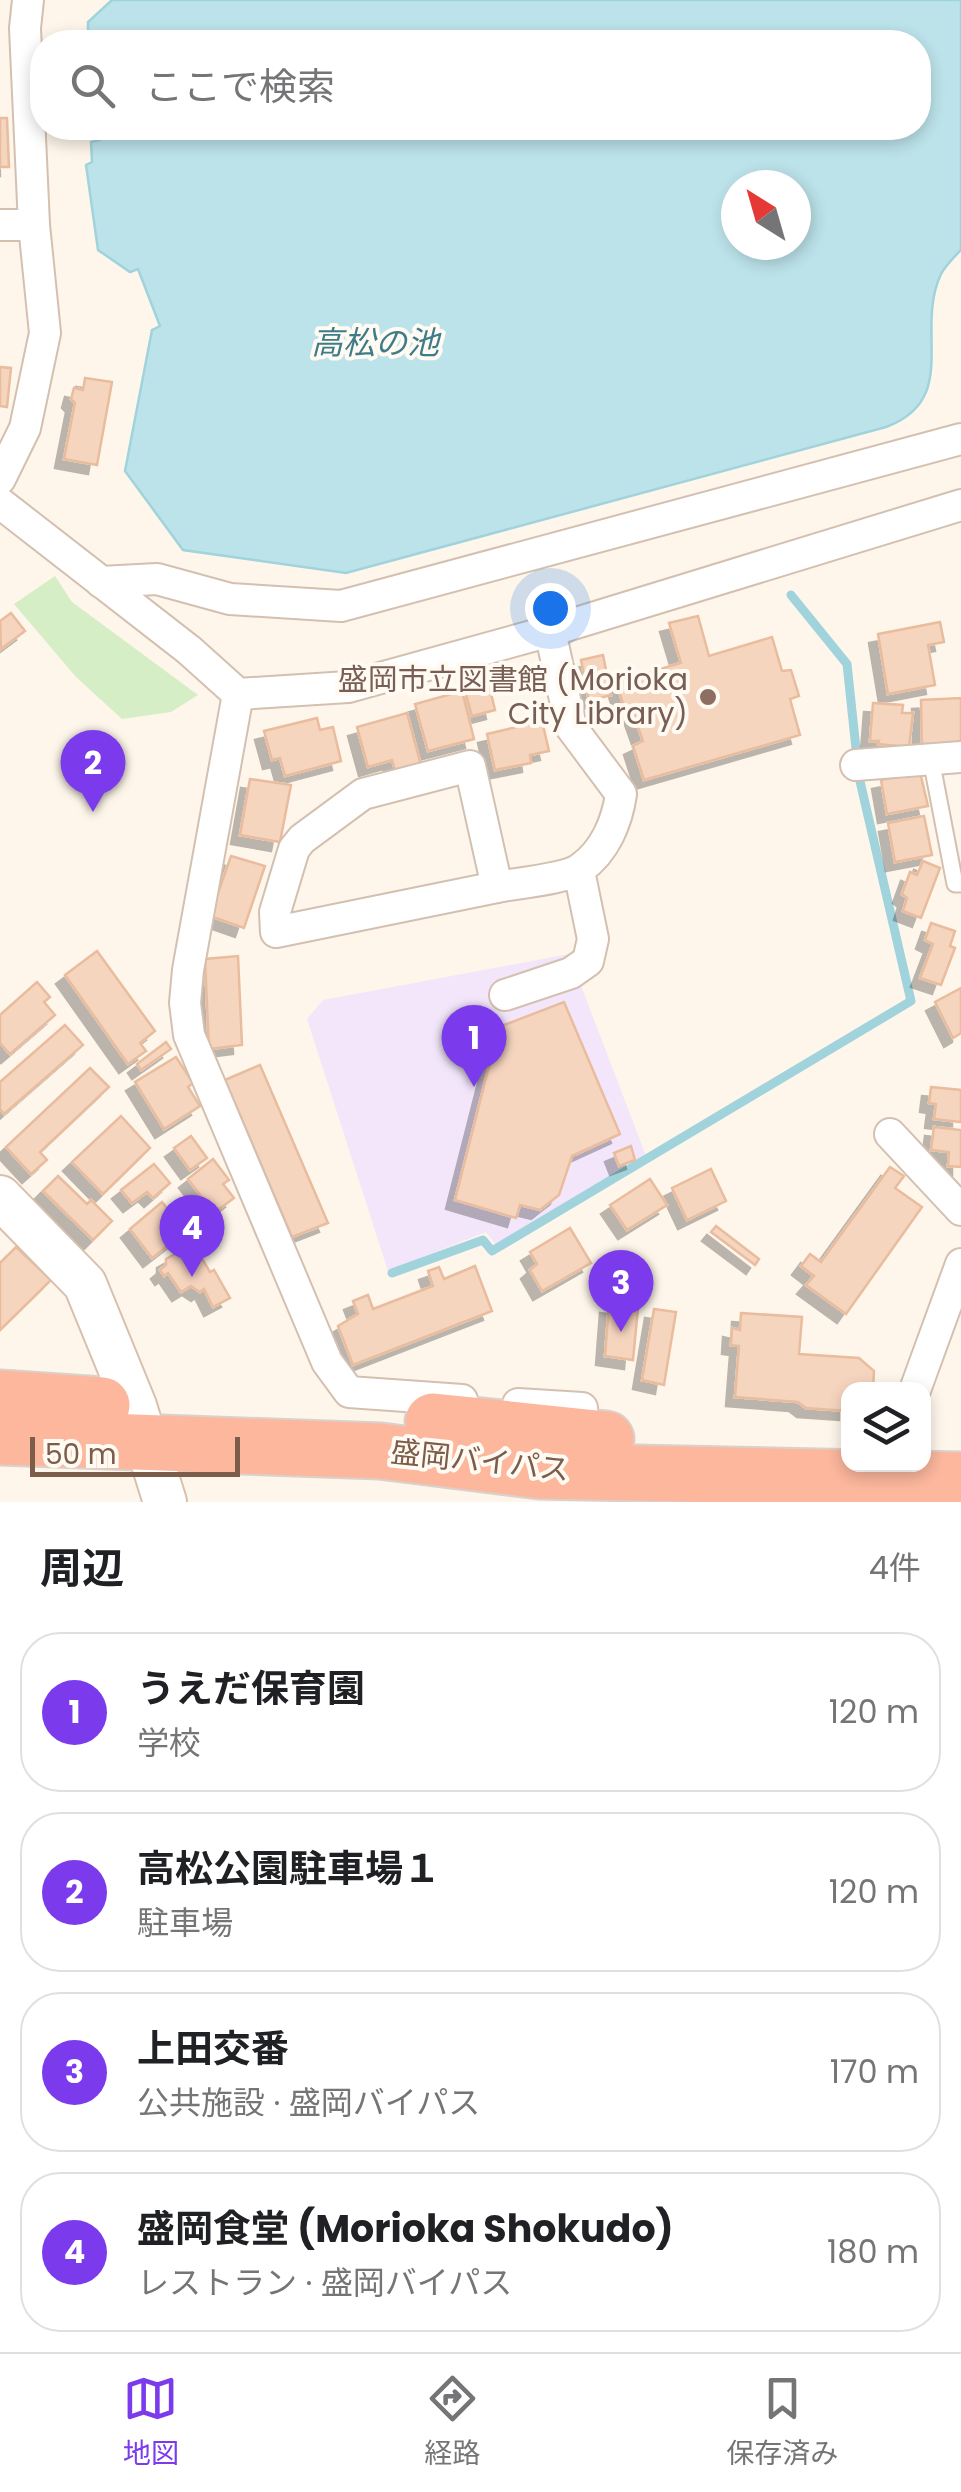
<!DOCTYPE html>
<html lang="ja">
<head>
<meta charset="utf-8">
<style>
  :root { --surface:#fff; --page:#f6f6f6; --text:#202124; --muted:#757577; --line:#e0e0e0; --accent:#7c3aed }
  body { margin:0; font-family:Poppins,"Noto Sans JP",sans-serif; background:var(--page); color:var(--text) }
  .controls { position:absolute; right:30px; bottom:30px; display:grid; overflow:hidden; border-radius:20px; box-shadow:0 5px 15px #0003 }
  .controls button { width:90px; height:90px; display:grid; place-items:center; padding:0; border:0; border-bottom:2px solid var(--line); background:var(--surface); color:var(--text); font:50px sans-serif }
  .compass { position:absolute; left:721px; top:170px; width:90px; height:90px; border-radius:50%; background:var(--surface); box-shadow:0 5px 15px #0003; rotate:323deg }
  .scale { position:absolute; left:30px; bottom:25px; width:210px; box-sizing:border-box; padding-left:10px; border:5px solid #7c5c4a; border-top:0; font-size:28px; line-height:35px; white-space:nowrap; color:#7c5c4a; -webkit-text-stroke:8px #fffaf2; paint-order:stroke }
  .you { position:absolute; left:550px; top:608px; width:35px; height:35px; margin:-25px; border:8px solid #fff; border-radius:50%; background:#1a73e8; box-shadow:0 0 0 15px #1a73e833 }
  .badge { display:grid; place-items:center; width:65px; height:65px; border-radius:50%; background:var(--accent); color:#fff; font-size:32px; font-weight:700 }
  .pin { position:absolute; translate:-50% -82px; filter:drop-shadow(0 2px 5px #0008) }
  .pin::after { content:''; position:absolute; top:52px; width:35px; height:30px; background:inherit; clip-path:polygon(0 0,100% 0,50% 100%) }
  .list { margin:0; padding:0; list-style:none }
  h2 { display:flex; justify-content:space-between; align-items:center; height:130px; margin:0; padding:0 40px; font-size:42px }
  h2 small { font-size:32px; font-weight:400; color:var(--muted) }
  .list li { display:grid; grid-template-columns:65px 1fr auto; gap:30px; align-items:center; box-sizing:border-box; height:160px; margin:0 20px 20px; padding:0 20px; border:2px solid var(--line); border-radius:40px }
  .list b { display:block; font-size:38px; white-space:nowrap }
  .list p { margin:0; font-size:32px; white-space:nowrap; color:var(--muted) }
  .list em { font-size:32px; font-style:normal; color:var(--muted) }
  .icon { flex:none; width:55px; height:55px; fill:none; stroke:currentColor; stroke-width:2; stroke-linecap:round; stroke-linejoin:round }
  .map { position:relative; flex:none; width:961px; height:1502px; overflow:hidden }
  .search { position:absolute; background:var(--surface); box-shadow:0 5px 15px #0003; left:30px; right:30px; top:30px; height:110px; display:flex; align-items:center; gap:25px; box-sizing:border-box; padding:0 35px; border-radius:40px; color:var(--muted); font-size:38px }
  .sheet { height:850px; background:var(--surface) }
  nav { display:flex; justify-content:space-around; align-items:center; box-sizing:border-box; height:140px; border-top:2px solid var(--line); background:var(--surface); font-size:28px; color:var(--muted) }
  nav a { display:grid; justify-items:center; gap:5px }
  nav .on { color:var(--accent) }
  .map>svg:first-child { display:block }
  .education { fill:#f3e6fb }
  .green { fill:#d6eec6 }
  .water { fill:#bce3ea; stroke:#a1d3dd; stroke-width:2.5; fill-rule:evenodd }
  .lines { fill:none; stroke-linecap:round; stroke-linejoin:round }
  .stream { stroke:#a1d3dd; stroke-width:9 }
  .building { fill:#f6d5bf; stroke:#eabc9e; stroke-width:2.5; filter:url(#shadow) }
  .lane-casing { stroke:#d4c0b0; stroke-width:19 }
  .street-casing { stroke:#d4c0b0; stroke-width:34 }
  .secondary-casing { stroke:#d8c0ad; stroke-width:46 }
  .highway-casing { stroke:#dad1cc; stroke-width:59 }
  .lane { stroke:#fff; stroke-width:15 }
  .street { stroke:#fff; stroke-width:30 }
  .secondary { stroke:#fff; stroke-width:42 }
  .highway { stroke:#fcb79d; stroke-width:55 }
  .education-dot { fill:#8d6e63; stroke:#fffaf2; stroke-width:4 }
  .labels { text-anchor:middle; stroke-width:8; stroke-linejoin:round; paint-order:stroke }
  .education-label { font-size:30px; fill:#785e54; stroke:#fffaf2; text-anchor:end }
  .street-label { font-size:30px; fill:#7c5c4a; stroke:#fffaf2 }
  .water-label { font-size:32px; font-style:italic; fill:#3f7c89; stroke:#fffaf2 }
</style>
</head>
<body>
<div class="map">
<svg width="961" height="1502" viewBox="0 0 961 1502">
  <defs>
    <filter id="shadow"><feDropShadow dx="-9" dy="9" stdDeviation="0" flood-color="#0004"/></filter>
  </defs>
  <rect width="100%" height="100%" fill="#fef6ea"/>
  <!-- education -->
  <polygon class="education" points="569,954 646,1156 496,1245 486,1232 388,1271 307,1019 323,1000"/>
  <!-- green -->
  <polygon class="green" points="55,576 72,602 198,695 171,712 122,719 76,677 14,604"/>
  <!-- water -->
  <path class="water" d="M112,0H961V250C954,257 946,265 941,274C914,331 961,399 886,427L346,573L183,550L125,471L152,330L160,326L138,269L130,272L98,250L86,165L92,162L91,142L100,140V128H918V42H88V22ZM736,185H796V245H736Z"/>
  <g class="lines">
    <!-- stream -->
    <polyline class="stream" points="392,1273 483,1240 492,1251 911,1001 859,777 847,664 791,595"/>
  </g>
  <!-- building -->
  <g class="building">
    <polygon points="0,118 7,118 9,167 0,167"/>
    <polygon points="0,367 11,368 7,407 0,406"/>
    <polygon points="85,378 112,382 97,465 64,459 75,403 71,399 74,388 83,390"/>
    <polygon points="11,613 25,631 1,649 0,621"/>
    <polygon points="698,616 709,656 772,637 782,671 791,670 799,696 790,699 800,735 644,780 633,746 643,741 633,713 627,716 616,682 681,663 669,623"/>
    <polygon points="940,622 944,642 928,645 935,685 888,694 878,634"/>
    <polygon points="603,655 611,695 589,701 581,660"/>
    <polygon points="489,685 495,710 472,716 465,691"/>
    <polygon points="462,691 474,739 428,751 415,704"/>
    <polygon points="961,698 961,743 922,744 921,700"/>
    <polygon points="873,703 903,705 902,713 913,713 909,747 878,744 879,741 870,741"/>
    <polygon points="407,713 422,769 397,776 392,760 368,767 357,727"/>
    <polygon points="317,718 320,730 333,727 341,761 285,776 280,758 272,760 264,731"/>
    <polygon points="542,721 549,751 530,755 531,763 495,770 487,734"/>
    <polygon points="920,772 928,806 887,814 881,780"/>
    <polygon points="250,779 291,785 280,842 240,835"/>
    <polygon points="924,816 932,855 895,862 888,823"/>
    <polygon points="231,856 265,866 244,928 210,916"/>
    <polygon points="923,861 940,868 921,918 903,911 907,898 902,894 910,872 917,875"/>
    <polygon points="931,923 955,931 950,946 955,948 941,985 920,978 933,944 925,940"/>
    <polygon points="97,951 155,1031 140,1043 146,1051 128,1064 65,975"/>
    <polygon points="238,956 242,1045 209,1049 205,959"/>
    <polygon points="37,982 50,997 44,1002 55,1015 10,1054 0,1043 0,1015"/>
    <polygon points="961,988 961,1033 953,1038 935,1002"/>
    <polygon points="564,1002 620,1134 572,1156 559,1195 540,1210 520,1205 516,1218 455,1200 499,1027"/>
    <polygon points="65,1025 83,1045 4,1114 0,1109 0,1082"/>
    <polygon points="166,1042 171,1049 141,1070 137,1064"/>
    <polygon points="176,1057 193,1083 188,1087 200,1106 164,1129 135,1082"/>
    <polygon points="260,1065 328,1223 292,1237 225,1080"/>
    <polygon points="90,1068 109,1087 40,1152 47,1160 31,1174 6,1147"/>
    <polygon points="931,1087 961,1090 961,1122 934,1119 936,1104 929,1103"/>
    <polygon points="121,1116 150,1148 103,1194 72,1162"/>
    <polygon points="934,1127 961,1130 961,1167 948,1166 949,1152 931,1150"/>
    <polygon points="191,1136 207,1158 190,1170 174,1148"/>
    <polygon points="631,1146 635,1160 619,1166 614,1153"/>
    <polygon points="213,1159 229,1180 223,1184 234,1198 214,1213 188,1179"/>
    <polygon points="154,1164 170,1183 153,1198 147,1192 132,1203 121,1190"/>
    <polygon points="890,1167 904,1176 895,1188 922,1207 846,1314 806,1285 814,1276 801,1266 810,1254 821,1262"/>
    <polygon points="711,1169 726,1201 687,1220 672,1188"/>
    <polygon points="58,1176 87,1204 91,1200 112,1221 93,1240 43,1191"/>
    <polygon points="650,1179 667,1205 627,1230 610,1205"/>
    <polygon points="179,1199 188,1211 183,1216 192,1227 152,1258 130,1229 162,1202 167,1208"/>
    <polygon points="716,1226 759,1259 755,1265 711,1232"/>
    <polygon points="570,1228 591,1263 542,1291 530,1270 537,1264 530,1252"/>
    <polygon points="193,1244 210,1272 214,1270 230,1298 213,1307 204,1289 200,1292 191,1286 181,1292 168,1273 164,1276 160,1270 166,1265 166,1259"/>
    <polygon points="16,1247 51,1280 0,1330 0,1263"/>
    <polygon points="475,1266 492,1311 353,1365 338,1326 358,1314 353,1301 368,1295 373,1309 433,1286 428,1271 439,1267 444,1279"/>
    <polygon points="609,1304 638,1308 633,1360 605,1356"/>
    <polygon points="654,1309 676,1312 664,1385 642,1380"/>
    <polygon points="741,1313 802,1317 799,1354 859,1358 874,1371 873,1390 848,1390 848,1411 806,1408 798,1402 735,1397 739,1346 731,1345 732,1328 740,1330"/>
  </g>
  <g class="lines">
    <defs>
      <polyline id="lane" points="931,759 955,884 961,884"/>
      <g id="street">
        <polyline points="0,225 34,225"/>
        <polyline points="0,479 25,428 45,333 34,225 25,28 28,0"/>
        <polyline points="0,503 189,650 238,694 348,687 550,631 961,505"/>
        <polyline points="101,582 157,579 230,599 341,606 961,439"/>
        <polyline points="238,694 188,970 185,1003 189,1035 327,1362 349,1392 462,1400"/>
        <polyline points="856,765 961,757"/>
        <polygon points="470,766 497,887 276,932 275,912 294,849 302,839 363,794"/>
        <path d="M497,887C517,883 567,879 581,868C605,851 617,822 621,794L571,727L550,631"/>
        <polyline points="505,995 571,973 588,961 593,939 579,871"/>
        <polyline points="890,1134 961,1210"/>
        <polyline points="915,1390 961,1264"/>
        <polyline points="518,1404 582,1408 583,1438"/>
      </g>
      <polyline id="secondary" points="0,1197 85,1284 135,1406 165,1502"/>
      <g id="highway">
        <polyline points="0,1398 102,1405"/>
        <polyline points="433,1421 606,1439"/>
        <polyline points="0,1437 380,1451 541,1471 961,1480"/>
      </g>
    </defs>
    <!-- lane casing -->
    <use href="#lane" class="lane-casing"/>
    <!-- street casing -->
    <use href="#street" class="street-casing"/>
    <!-- secondary casing -->
    <use href="#secondary" class="secondary-casing"/>
    <!-- highway casing -->
    <use href="#highway" class="highway-casing"/>
    <!-- lane -->
    <use href="#lane" class="lane"/>
    <!-- street -->
    <use href="#street" class="street"/>
    <!-- secondary -->
    <use href="#secondary" class="secondary"/>
    <!-- highway -->
    <use href="#highway" class="highway"/>
  </g>
  <!-- markers -->
  <circle class="education-dot" cx="708" cy="697" r="10"/>
  <g class="labels">
    <!-- education labels -->
    <g class="education-label">
      <text x="688" y="690">盛岡市立図書館 (Morioka<tspan x="688" dy="34">City Library)</tspan></text>
    </g>
    <!-- street labels -->
    <g class="street-label">
      <text transform="translate(480 1461) rotate(6)" y="10">盛岡バイパス</text>
    </g>
    <!-- water labels -->
    <g class="water-label">
      <text x="375" y="354">高松の池</text>
    </g>
  </g>
</svg>
<div class="controls">
<button><svg class="icon" aria-label="layers" viewBox="0 0 24 24"><path d="M12 4l9 5-9 5-9-5zM3 14l9 5 9-5"/></svg></button>
</div>
<svg class="compass" viewBox="-18 -18 36 36"><path d="M0-13l5 13h-10z" fill="#e53935"/><path d="M0 13l5-13h-10z" fill="#757577"/></svg>
<div class="scale">50 m</div>
<div class="you"></div>
<div class="pin badge" style="left:474px;top:1087px">1</div>
<div class="pin badge" style="left:93px;top:812px">2</div>
<div class="pin badge" style="left:621px;top:1332px">3</div>
<div class="pin badge" style="left:192px;top:1277px">4</div>
<div class="search"><svg class="icon" aria-label="search" viewBox="0 0 24 24"><circle cx="10" cy="10" r="6"/><path d="M15 15l6 6"/></svg>ここで検索</div>
</div>
<section class="sheet">
<h2>周辺<small>4件</small></h2>
<ul class="list">
<li><span class="badge">1</span><div><b>うえだ保育園</b><p>学校</p></div><em>120 m</em></li>
<li><span class="badge">2</span><div><b>高松公園駐車場１</b><p>駐車場</p></div><em>120 m</em></li>
<li><span class="badge">3</span><div><b>上田交番</b><p>公共施設 · 盛岡バイパス</p></div><em>170 m</em></li>
<li><span class="badge">4</span><div><b>盛岡食堂 (Morioka Shokudo)</b><p>レストラン · 盛岡バイパス</p></div><em>180 m</em></li>
</ul>
</section>
<nav>
<a class="on"><svg class="icon" aria-label="map" viewBox="0 0 24 24"><path d="M3 6l6-2 6 2 6-2v14l-6 2-6-2-6 2zM9 4v14M15 6v14"/></svg>地図</a>
<a><svg class="icon" aria-label="directions" viewBox="0 0 24 24"><path d="M12 3l9 9-9 9-9-9zM9 14v-3h6M13 9l2 2-2 2"/></svg>経路</a>
<a><svg class="icon" aria-label="saved" viewBox="0 0 24 24"><path d="M7 4h10v16l-5-4-5 4z"/></svg>保存済み</a>
</nav>
</body>
</html>
